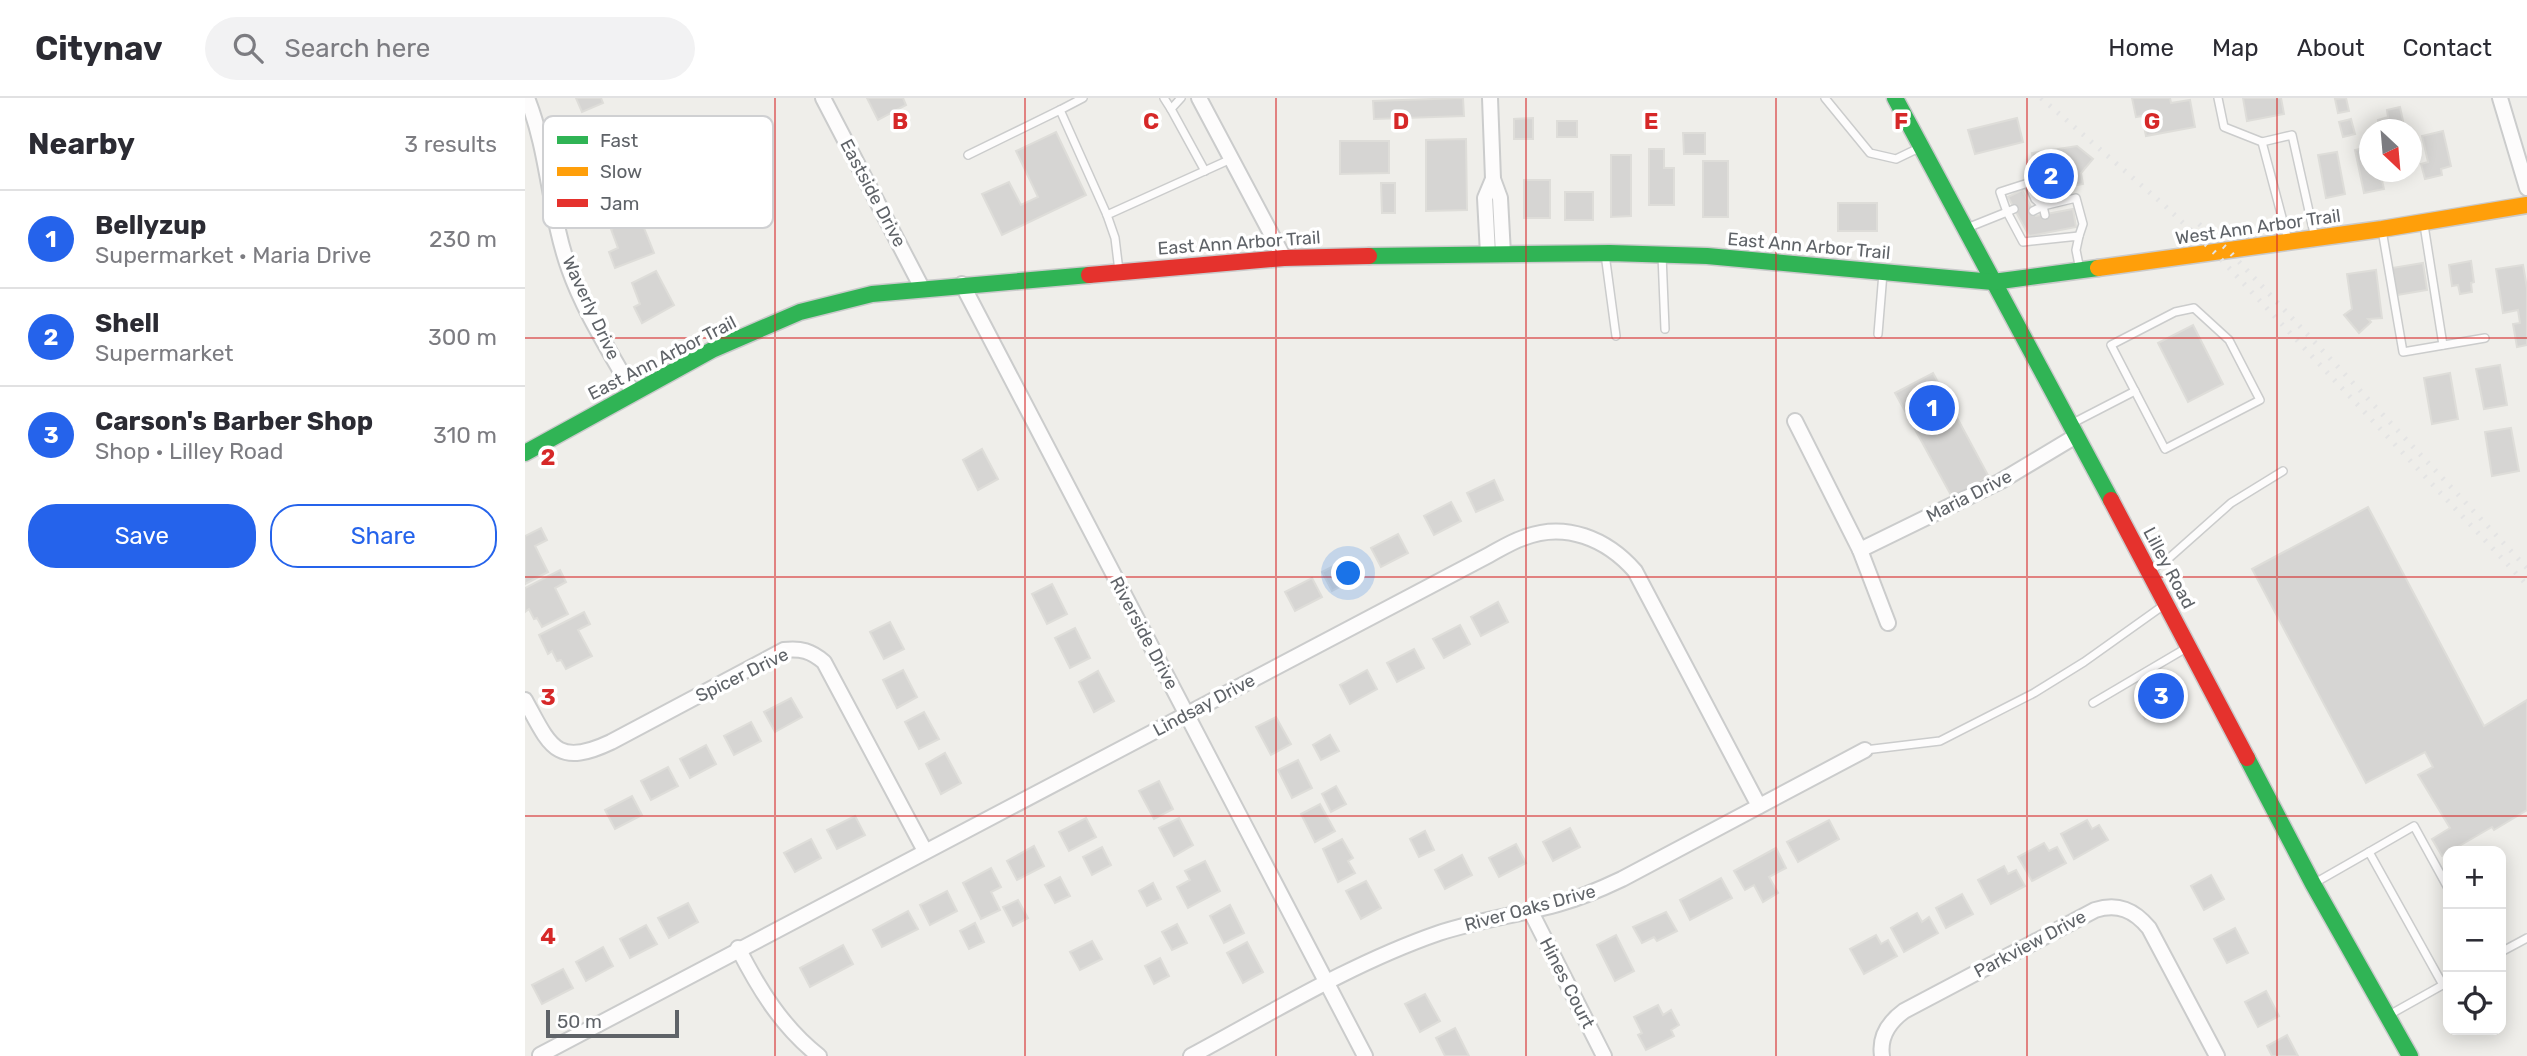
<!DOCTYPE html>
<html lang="en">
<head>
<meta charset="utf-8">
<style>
  :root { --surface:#fff; --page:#f2f2f3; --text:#2b2b33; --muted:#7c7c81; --line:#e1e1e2; --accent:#2563eb }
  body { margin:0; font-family:Rubik,sans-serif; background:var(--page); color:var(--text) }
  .controls { position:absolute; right:21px; bottom:21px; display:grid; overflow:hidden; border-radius:14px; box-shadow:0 4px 18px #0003 }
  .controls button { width:63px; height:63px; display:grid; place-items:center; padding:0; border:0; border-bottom:2px solid var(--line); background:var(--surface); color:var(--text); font:35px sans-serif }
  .compass { position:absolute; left:1834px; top:21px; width:63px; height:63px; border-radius:50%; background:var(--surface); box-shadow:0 4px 18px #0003; rotate:154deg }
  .scale { position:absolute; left:21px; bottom:18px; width:133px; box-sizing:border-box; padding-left:7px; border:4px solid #5f6368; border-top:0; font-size:19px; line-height:24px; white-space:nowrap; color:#5f6368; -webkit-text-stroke:5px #fff; paint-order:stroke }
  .you { position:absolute; left:824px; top:476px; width:24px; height:24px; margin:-18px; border:5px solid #fff; border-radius:50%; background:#1a73e8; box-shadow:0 0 0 10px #1a73e833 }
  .badge { display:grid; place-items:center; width:46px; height:46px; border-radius:50%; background:var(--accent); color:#fff; font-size:23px; font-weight:700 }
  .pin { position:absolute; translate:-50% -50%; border:4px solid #fff; box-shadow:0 2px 7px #0006 }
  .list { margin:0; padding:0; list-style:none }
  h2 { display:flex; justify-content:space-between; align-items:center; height:91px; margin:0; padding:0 28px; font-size:30px }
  h2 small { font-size:23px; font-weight:400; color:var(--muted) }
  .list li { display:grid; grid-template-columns:46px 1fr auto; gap:21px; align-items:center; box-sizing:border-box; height:98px; padding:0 28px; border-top:2px solid var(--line) }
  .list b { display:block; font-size:26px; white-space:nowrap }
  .list p { margin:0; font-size:23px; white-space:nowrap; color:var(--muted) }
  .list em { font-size:23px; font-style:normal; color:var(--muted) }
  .actions { display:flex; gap:14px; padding:21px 28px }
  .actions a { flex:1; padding:16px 0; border:2px solid var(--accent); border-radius:28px; text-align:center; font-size:24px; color:var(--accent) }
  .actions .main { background:var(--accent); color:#fff }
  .icon { flex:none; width:38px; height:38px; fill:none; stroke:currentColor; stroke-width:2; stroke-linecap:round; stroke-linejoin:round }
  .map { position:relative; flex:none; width:2002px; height:958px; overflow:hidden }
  header { display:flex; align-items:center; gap:42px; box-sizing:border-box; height:98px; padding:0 35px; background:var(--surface); border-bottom:2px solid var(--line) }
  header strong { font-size:33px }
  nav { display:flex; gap:38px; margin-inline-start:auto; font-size:24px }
  .search { width:490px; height:63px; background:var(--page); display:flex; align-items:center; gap:18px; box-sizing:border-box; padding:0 24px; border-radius:38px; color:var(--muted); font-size:26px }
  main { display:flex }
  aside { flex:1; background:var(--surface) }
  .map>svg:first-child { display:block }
  .building { fill:#d6d5d3; stroke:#deddd9; stroke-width:2 }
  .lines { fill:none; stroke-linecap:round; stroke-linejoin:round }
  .lane-casing { stroke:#cbcccc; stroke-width:10 }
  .street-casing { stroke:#cbcccc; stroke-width:18 }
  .fast-casing { stroke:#cacacb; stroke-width:19 }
  .slow-casing { stroke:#cacacb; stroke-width:19 }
  .jam-casing { stroke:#cacacb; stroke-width:19 }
  .lane { stroke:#fdfcfc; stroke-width:7 }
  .street { stroke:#fdfcfc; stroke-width:14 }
  .fast { stroke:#30b455; stroke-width:16 }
  .slow { stroke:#ff9f0a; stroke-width:16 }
  .jam { stroke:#e5322d; stroke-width:16 }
  .rail { stroke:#e4e4e4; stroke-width:5; stroke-dasharray:2 9; stroke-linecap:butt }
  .grid { fill:none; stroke:#d62828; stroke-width:2; stroke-opacity:0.55 }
  .labels { text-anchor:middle; stroke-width:7; stroke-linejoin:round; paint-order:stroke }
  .street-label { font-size:18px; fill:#5f6368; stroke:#fff }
  .key { fill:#fff; stroke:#cfd0d2; stroke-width:2 }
  .key-label { font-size:19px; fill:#5f6368 }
  .grid-label { font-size:23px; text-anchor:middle; font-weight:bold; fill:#d62828; stroke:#fff; stroke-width:7; stroke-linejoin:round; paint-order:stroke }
</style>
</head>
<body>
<header>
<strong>Citynav</strong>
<div class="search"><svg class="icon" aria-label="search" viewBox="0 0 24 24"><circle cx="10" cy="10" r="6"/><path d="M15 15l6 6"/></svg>Search here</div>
<nav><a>Home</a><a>Map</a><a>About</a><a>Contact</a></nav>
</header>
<main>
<aside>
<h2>Nearby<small>3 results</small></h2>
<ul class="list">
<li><span class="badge">1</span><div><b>Bellyzup</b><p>Supermarket · Maria Drive</p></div><em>230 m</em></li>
<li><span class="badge">2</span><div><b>Shell</b><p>Supermarket</p></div><em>300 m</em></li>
<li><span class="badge">3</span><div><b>Carson's Barber Shop</b><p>Shop · Lilley Road</p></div><em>310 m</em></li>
</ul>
<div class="actions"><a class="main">Save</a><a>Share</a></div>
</aside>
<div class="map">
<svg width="2002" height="958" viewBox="0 0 2002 958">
  <rect width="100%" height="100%" fill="#efeeea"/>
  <!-- building -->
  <g class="building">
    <polygon points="51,0 76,0 78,5 57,14"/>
    <polygon points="342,0 378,0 381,7 353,22"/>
    <polygon points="938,0 939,18 849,21 848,3"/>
    <polygon points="1607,0 1645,0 1646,5 1665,2 1670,29 1621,38 1617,18 1611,19"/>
    <polygon points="1718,0 1756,0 1759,16 1722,23"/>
    <polygon points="1821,0 1824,13 1813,15 1810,1"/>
    <polygon points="1875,9 1880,32 1855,32 1853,22 1863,19 1862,12"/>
    <polygon points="1008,20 1008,41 989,41 989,21"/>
    <polygon points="1492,20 1498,44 1450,56 1443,32"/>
    <polygon points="1826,21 1830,36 1818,39 1814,24"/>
    <rect x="1032" y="23" width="20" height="16"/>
    <polygon points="1918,33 1926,68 1916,71 1917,77 1900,81 1896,66 1903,64 1897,38"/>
    <polygon points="531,34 561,97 477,137 457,96 484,84 496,107 513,99 491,53"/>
    <polygon points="1158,35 1180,35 1180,56 1159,56"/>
    <polygon points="941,41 942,112 901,113 901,42"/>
    <polygon points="815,43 864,43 864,75 815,76"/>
    <polygon points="1552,48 1568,61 1556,75 1558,86 1519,93 1511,85 1507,55"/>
    <polygon points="1844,49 1844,74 1855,74 1859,91 1839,95 1830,52"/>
    <polygon points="1124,51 1139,51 1139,70 1149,70 1149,107 1124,107"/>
    <polygon points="1812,54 1820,96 1801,100 1793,57"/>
    <polygon points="1086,57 1106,57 1106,118 1086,119"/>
    <rect x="1178" y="63" width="25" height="56"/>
    <rect x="999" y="82" width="26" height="38"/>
    <polygon points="856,85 870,85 870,115 857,115"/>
    <polygon points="1497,92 1511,118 1548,111 1551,129 1504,138 1483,99"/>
    <rect x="1040" y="94" width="28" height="28"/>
    <rect x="1313" y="105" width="39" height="28"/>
    <polygon points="115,120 129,155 90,170 84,154 93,150 86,131"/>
    <polygon points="1946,163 1949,184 1946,185 1947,194 1935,196 1933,187 1927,188 1924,167"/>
    <polygon points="1898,165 1902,192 1872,197 1867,170"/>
    <polygon points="1998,167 2002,190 2002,247 1992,249 1988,226 1995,225 1993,212 1978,215 1971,171"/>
    <polygon points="1851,172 1857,220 1843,221 1846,224 1834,235 1819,217 1827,211 1822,176"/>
    <polygon points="131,173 149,207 117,225 109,209 115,206 107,185"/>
    <polygon points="1668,227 1698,286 1663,304 1633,245"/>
    <polygon points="1975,267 1982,307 1959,311 1951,271"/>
    <polygon points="1408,275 1464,379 1427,399 1370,295"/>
    <polygon points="1925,275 1933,321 1907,326 1899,280"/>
    <polygon points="1986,330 1994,373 1967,378 1960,334"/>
    <polygon points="457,351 473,381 453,392 438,362"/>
    <polygon points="969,382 978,402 951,414 942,395"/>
    <polygon points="926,404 936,423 909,437 899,418"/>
    <polygon points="1843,409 1959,628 2002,602 2002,712 1969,732 1967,729 1917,758 1907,741 1925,730 1893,677 1908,669 1900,654 1841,685 1727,471"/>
    <polygon points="16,430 22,442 10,448 23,474 0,486 0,438"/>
    <polygon points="873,436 883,455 856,469 846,450"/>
    <polygon points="824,460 834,479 807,493 797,474"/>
    <polygon points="35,472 41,484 30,490 43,516 17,529 12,520 9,521 4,511 0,514 0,490"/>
    <polygon points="787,480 797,499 770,513 760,494"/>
    <polygon points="527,486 542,516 522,526 507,496"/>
    <polygon points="973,504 983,524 956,538 946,519"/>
    <polygon points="59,514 65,526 53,532 67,558 41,571 36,562 32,563 27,553 23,556 14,537"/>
    <polygon points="365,524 379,551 359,561 345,534"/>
    <polygon points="935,527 945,546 919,560 908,541"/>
    <polygon points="550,530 565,560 545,570 530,540"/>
    <polygon points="889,551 899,570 872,584 862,565"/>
    <polygon points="378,572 392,599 372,610 358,582"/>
    <polygon points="842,572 852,591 825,606 815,587"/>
    <polygon points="573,573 589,603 569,614 554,584"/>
    <polygon points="1642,590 1650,605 1620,621 1612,606"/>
    <polygon points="266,600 277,619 250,634 239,614"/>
    <polygon points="399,614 414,641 394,651 380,624"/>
    <polygon points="751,619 766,646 746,657 731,629"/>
    <polygon points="226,624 236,643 209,657 199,638"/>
    <polygon points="805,637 814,653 796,662 788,647"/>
    <polygon points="181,647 191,666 165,680 155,661"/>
    <polygon points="420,655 436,685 416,696 401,666"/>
    <polygon points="773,662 787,690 767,700 753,672"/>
    <polygon points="143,669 153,688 126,702 116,683"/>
    <polygon points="634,683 648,711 629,721 614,693"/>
    <polygon points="811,688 821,706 806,714 797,696"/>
    <polygon points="107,698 117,717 90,731 80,712"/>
    <polygon points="795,706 810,733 790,744 776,716"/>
    <polygon points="330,718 340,737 312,751 302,732"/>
    <polygon points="561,720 571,739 544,753 534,734"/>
    <polygon points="654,720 668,747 649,758 634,730"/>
    <polygon points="1304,722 1314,741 1273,764 1262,744"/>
    <polygon points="1562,722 1567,731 1574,727 1583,742 1549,761 1536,736"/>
    <polygon points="1045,730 1055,749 1028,763 1018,744"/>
    <polygon points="900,733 909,752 894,759 885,741"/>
    <polygon points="286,741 296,760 270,774 259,755"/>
    <polygon points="817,741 828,760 823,763 830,775 813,784 798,751"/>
    <polygon points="1519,745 1524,753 1532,749 1541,765 1507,783 1493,759"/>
    <polygon points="991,746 1001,765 974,779 964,760"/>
    <polygon points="509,748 519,768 492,782 482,763"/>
    <polygon points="577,749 586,767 567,777 558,759"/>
    <polygon points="1251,750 1261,770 1244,779 1253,795 1238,804 1229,787 1220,792 1209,773"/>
    <polygon points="937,757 947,777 920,791 910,772"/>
    <polygon points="680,763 695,793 663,810 652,789 665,782 660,773"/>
    <polygon points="1479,768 1483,776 1491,772 1500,788 1466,806 1453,782"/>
    <polygon points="466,770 476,789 466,794 475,812 456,821 438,785"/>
    <polygon points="1686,777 1699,801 1679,812 1666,788"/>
    <polygon points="535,779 545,798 530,805 520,787"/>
    <polygon points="1196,780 1207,800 1165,822 1155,802"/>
    <polygon points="841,783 856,810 836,821 821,793"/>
    <polygon points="628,785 636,801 622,808 614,793"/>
    <polygon points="422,793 432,813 405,827 395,807"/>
    <polygon points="1437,796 1448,816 1421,830 1411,810"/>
    <polygon points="493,802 503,820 488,828 478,809"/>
    <polygon points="163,805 173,824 144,840 133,820"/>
    <polygon points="705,807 719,835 699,845 685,818"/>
    <polygon points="383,813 393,831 357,849 348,832"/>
    <polygon points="1141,814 1152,833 1132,843 1129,839 1117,845 1108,829"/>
    <polygon points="1392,815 1397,824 1404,819 1413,835 1379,854 1366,830"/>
    <polygon points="450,825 459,844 444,851 435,833"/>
    <polygon points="652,826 662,845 647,852 637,834"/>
    <polygon points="121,827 132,846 105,860 95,841"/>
    <polygon points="1710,830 1723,855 1702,865 1689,841"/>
    <polygon points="1091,837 1109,873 1090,883 1072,847"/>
    <polygon points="1351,837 1356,846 1363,842 1372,858 1339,876 1325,851"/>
    <polygon points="567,843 577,861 555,872 545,854"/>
    <polygon points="722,844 738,874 718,885 702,855"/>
    <polygon points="318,847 328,866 285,889 275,870"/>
    <polygon points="78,849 88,868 61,883 51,864"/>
    <polygon points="635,860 644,878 629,886 620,868"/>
    <polygon points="38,871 48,890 17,906 7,887"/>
    <polygon points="1741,893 1754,918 1733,929 1720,904"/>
    <polygon points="900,896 915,923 895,934 880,906"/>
    <polygon points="1133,907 1138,917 1146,912 1154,927 1146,932 1149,938 1121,952 1113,937 1117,935 1109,919"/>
    <polygon points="930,930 944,958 920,958 911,940"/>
    <polygon points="1762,937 1773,958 1747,958 1742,948"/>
  </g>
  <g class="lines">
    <defs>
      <g id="lane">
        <polyline points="558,0 535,12 582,117"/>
        <polyline points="639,0 646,11"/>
        <polyline points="656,0 646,11 680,73"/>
        <polyline points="1300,0 1345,55 1371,61 1396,49"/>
        <polyline points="1693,0 1699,29 1737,44 1767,37 1790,140"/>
        <polyline points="1737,44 1763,142"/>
        <polyline points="443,57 535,12"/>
        <polyline points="1489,111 1482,114 1475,94 1503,85 1510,101 1518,108 1551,100 1558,126 1554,138"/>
        <polyline points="1508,113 1518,108 1520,117"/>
        <polyline points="1899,127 1918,247"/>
        <polyline points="1442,130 1482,114 1498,144 1554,138 1551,152 1555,172"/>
        <polyline points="1857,132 1878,254 1960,240"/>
        <polyline points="1080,156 1091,238"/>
        <polyline points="1137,157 1140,231"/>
        <polyline points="594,173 590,140 582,117 706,61"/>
        <polygon points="1669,210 1704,242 1735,302 1640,351 1586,247 1650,214"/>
        <polyline points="1353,236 1358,175"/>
        <polyline points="1546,326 1610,293"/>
        <polyline points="1624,473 1643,461 1706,405 1758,373"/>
        <polyline points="1568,605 1663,549"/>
        <polyline points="1340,652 1415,643 1509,595 1559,564 1639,507"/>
        <polyline points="1844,754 1889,728 1923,790"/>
        <polyline points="1788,786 1844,754 1918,887"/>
        <polyline points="1976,854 2002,840"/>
        <polyline points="1864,917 1923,884"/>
      </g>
      <g id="street">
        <path d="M2,0C24,55 24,115 44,171C59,214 86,255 108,295"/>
        <polyline points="298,0 397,190"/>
        <polyline points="674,0 759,160"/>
        <polyline points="965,0 968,81 975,100 978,156"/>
        <polyline points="1975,0 2002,90"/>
        <polyline points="963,156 960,100 968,81"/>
        <polyline points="437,186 840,958"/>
        <polyline points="1270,323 1335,452 1363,525"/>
        <polyline points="1335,452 1476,383 1551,338"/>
        <path d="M0,602C25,648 31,670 86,644L259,552C276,550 286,553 299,564L400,753"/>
        <polyline points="1005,812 1079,958"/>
        <path d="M213,850C234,891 257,929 294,958"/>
        <path d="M15,957L964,457C975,451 986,444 998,440C1040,423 1082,441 1110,473L1234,708"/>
        <path d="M666,958C746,915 827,865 914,835C953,822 993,817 1033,806C1055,800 1076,791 1097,781L1340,652"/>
        <path d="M1357,958C1354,938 1364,924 1379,913L1570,812C1593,805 1609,812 1624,830L1692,958"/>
      </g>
      <g id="fast">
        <polyline points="1370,0 1586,402"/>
        <polyline points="844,158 1085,155 1182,158 1468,184 1573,170"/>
        <polyline points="0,355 187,252 275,214 347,196 564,177"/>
        <polyline points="1722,660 1788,786 1885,958"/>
      </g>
      <polyline id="slow" points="1573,170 1857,131 2002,107"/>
      <g id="jam">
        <polyline points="564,177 759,160 844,158"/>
        <polyline points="1586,402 1722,660"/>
      </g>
    </defs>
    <!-- lane casing -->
    <use href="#lane" class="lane-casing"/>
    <!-- street casing -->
    <use href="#street" class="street-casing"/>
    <!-- fast casing -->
    <use href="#fast" class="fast-casing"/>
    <!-- slow casing -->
    <use href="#slow" class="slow-casing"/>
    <!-- jam casing -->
    <use href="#jam" class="jam-casing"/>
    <!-- lane -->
    <use href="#lane" class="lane"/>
    <!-- street -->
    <use href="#street" class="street"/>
    <!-- fast -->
    <use href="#fast" class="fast"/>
    <!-- slow -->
    <use href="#slow" class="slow"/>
    <!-- jam -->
    <use href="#jam" class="jam"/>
    <!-- rail -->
    <g class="rail">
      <polyline points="1516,0 1639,107 1689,154 2002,487"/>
      <polyline points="1674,126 1703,152 2002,470"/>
    </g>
  </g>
  <!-- grid -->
  <path class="grid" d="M250,0V958M500,0V958M751,0V958M1001,0V958M1251,0V958M1502,0V958M1752,0V958M0,240H2002M0,479H2002M0,718H2002"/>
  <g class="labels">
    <!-- street labels -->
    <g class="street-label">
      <text transform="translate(348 95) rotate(62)" y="6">Eastside Drive</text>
      <text transform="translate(1733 129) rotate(-8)" y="6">West Ann Arbor Trail</text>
      <text transform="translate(714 145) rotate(-4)" y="6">East Ann Arbor Trail</text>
      <text transform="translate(1284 148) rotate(5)" y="6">East Ann Arbor Trail</text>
      <text transform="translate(66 210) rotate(65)" y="6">Waverly Drive</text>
      <text transform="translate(137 260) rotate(-27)" y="6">East Ann Arbor Trail</text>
      <text transform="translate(1444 398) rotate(-27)" y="6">Maria Drive</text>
      <text transform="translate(1644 470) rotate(62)" y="6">Lilley Road</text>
      <text transform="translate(619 535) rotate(62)" y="6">Riverside Drive</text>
      <text transform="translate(217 577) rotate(-26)" y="6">Spicer Drive</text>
      <text transform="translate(679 607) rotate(-28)" y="6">Lindsay Drive</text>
      <text transform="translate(1005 810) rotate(-15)" y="6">River Oaks Drive</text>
      <text transform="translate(1505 846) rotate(-28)" y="6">Parkview Drive</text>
      <text transform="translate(1042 885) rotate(63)" y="6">Hines Court</text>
    </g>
  </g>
  <!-- legend -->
  <rect x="18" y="18" width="230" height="112" rx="10" class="key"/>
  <rect x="32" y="38" width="31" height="8" fill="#30b455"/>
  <rect x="32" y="69" width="31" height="9" fill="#ff9f0a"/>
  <rect x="32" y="101" width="31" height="8" fill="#e5322d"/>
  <g class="key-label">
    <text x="75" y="49">Fast</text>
    <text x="75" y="80">Slow</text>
    <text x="75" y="112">Jam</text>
  </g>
  <g class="grid-label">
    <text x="375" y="31">B</text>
    <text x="626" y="31">C</text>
    <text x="876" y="31">D</text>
    <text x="1126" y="31">E</text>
    <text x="1376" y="31">F</text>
    <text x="1627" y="31">G</text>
    <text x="23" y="367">2</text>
    <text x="23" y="607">3</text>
    <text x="23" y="846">4</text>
  </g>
</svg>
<div class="controls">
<button>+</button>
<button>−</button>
<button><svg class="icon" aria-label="locate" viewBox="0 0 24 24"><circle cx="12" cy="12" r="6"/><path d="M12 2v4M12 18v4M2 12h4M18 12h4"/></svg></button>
</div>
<svg class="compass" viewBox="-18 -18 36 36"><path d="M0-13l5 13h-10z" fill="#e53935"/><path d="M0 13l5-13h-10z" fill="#7c7c81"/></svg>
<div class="scale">50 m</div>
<div class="you"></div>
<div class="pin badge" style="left:1407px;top:310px">1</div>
<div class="pin badge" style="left:1526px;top:78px">2</div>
<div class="pin badge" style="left:1636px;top:598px">3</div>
</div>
</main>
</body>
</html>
